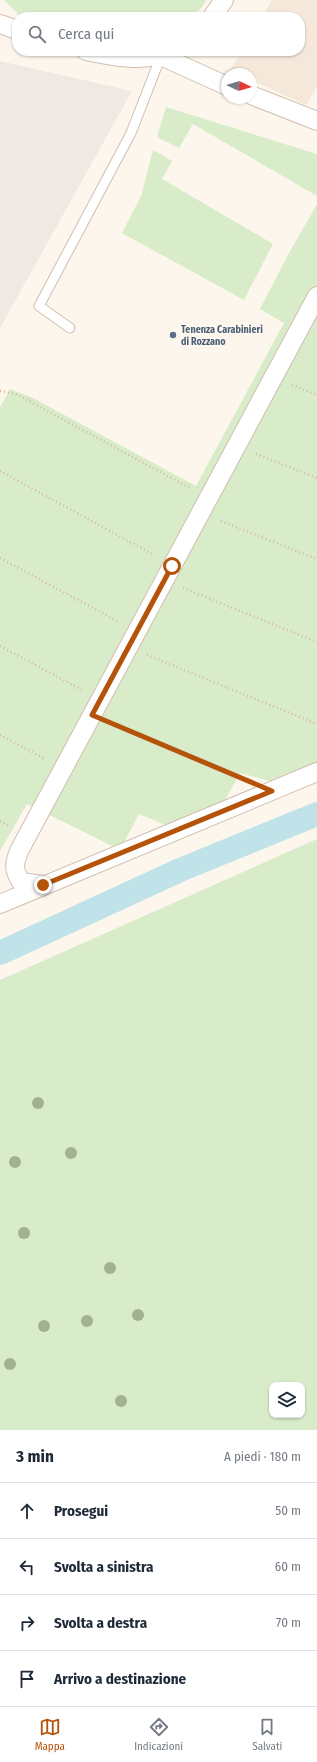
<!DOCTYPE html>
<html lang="it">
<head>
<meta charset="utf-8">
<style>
  :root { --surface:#fff; --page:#f2f2f3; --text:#1f2937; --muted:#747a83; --line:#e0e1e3; --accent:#b45309 }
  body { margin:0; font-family:"Fira Sans Condensed",sans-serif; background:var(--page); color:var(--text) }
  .controls { position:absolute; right:12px; bottom:12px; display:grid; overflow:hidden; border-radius:8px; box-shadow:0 1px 3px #0004 }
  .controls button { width:36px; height:36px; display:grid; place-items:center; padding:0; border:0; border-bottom:1px solid var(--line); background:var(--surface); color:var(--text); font:20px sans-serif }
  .compass { position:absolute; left:221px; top:68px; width:36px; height:36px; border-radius:50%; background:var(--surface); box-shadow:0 1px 3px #0004; rotate:94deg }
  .stop { position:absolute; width:12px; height:12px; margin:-9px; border:3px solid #b45309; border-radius:50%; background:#fff }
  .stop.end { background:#b45309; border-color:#fff; box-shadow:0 1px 4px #0008 }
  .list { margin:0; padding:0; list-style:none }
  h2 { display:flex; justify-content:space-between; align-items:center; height:52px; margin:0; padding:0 16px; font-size:17px }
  h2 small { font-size:13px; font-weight:400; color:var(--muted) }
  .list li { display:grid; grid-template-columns:26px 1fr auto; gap:12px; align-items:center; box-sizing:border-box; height:56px; padding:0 16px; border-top:1px solid var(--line) }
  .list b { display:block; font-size:15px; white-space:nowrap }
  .list em { font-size:13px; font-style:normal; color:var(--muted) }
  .icon { flex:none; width:22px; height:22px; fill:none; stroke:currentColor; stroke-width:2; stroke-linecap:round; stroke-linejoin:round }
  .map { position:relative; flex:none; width:317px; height:1430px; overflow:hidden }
  .search { position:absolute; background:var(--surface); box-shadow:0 1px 3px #0004; left:12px; right:12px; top:12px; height:44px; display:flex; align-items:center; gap:10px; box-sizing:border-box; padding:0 14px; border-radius:16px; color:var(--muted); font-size:15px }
  .sheet { height:276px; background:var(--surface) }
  nav { display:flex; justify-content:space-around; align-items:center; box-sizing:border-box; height:56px; border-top:1px solid var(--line); background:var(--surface); font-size:11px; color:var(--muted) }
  nav a { display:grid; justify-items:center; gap:2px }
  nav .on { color:var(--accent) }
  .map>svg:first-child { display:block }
  .residential { fill:#f5e8da }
  .industrial { fill:#efe9e4 }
  .green { fill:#d8ecc9; fill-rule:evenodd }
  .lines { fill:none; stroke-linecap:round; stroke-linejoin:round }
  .canal { stroke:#bfe3e8; stroke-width:24 }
  .service-casing { stroke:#d1beb0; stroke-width:11 }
  .minor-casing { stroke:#d1beb0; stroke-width:20 }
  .path { stroke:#d9b8a5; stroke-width:2.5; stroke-dasharray:1 3; stroke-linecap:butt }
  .service { stroke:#fff; stroke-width:9 }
  .minor { stroke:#fff; stroke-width:18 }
  .tree { fill:#a0b28e }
  .route { stroke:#b45309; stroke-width:5 }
  .service-dot { fill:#5c6f8a; stroke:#fffaf3; stroke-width:1.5 }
  .labels { text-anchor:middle; stroke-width:3; stroke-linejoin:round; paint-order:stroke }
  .service-label { font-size:10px; font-weight:bold; fill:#4e5e75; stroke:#fffaf3; text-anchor:start }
</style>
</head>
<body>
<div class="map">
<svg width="317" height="1430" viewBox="0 0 317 1430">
  <rect width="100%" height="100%" fill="#fdf6ec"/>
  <!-- residential -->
  <polygon class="residential" points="272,0 317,0 317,86 306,105 251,80 251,74 237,74 230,71 242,51 300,51 300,17 262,17"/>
  <!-- industrial -->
  <polygon class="industrial" points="0,61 132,91 0,328"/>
  <!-- green -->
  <g class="green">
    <polygon points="4,0 206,0 202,7 192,17 25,17 19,15"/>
    <polygon points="166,107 317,154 317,196 193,124 179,148 157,137"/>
    <polygon points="153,150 172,161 162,179 273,244 244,300 122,233 141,196"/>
    <polygon points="317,204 317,763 273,782 240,773 223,804 171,827 139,814 120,850 27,804 0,851 0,407 10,389 33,398 196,486 284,323 260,309 289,253"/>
    <path d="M317,839V1430H0V980ZM272,1385H302V1415H272Z"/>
  </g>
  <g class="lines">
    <!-- canal -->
    <polyline class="canal" points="0,953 180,870 317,814"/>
    <defs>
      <polyline id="service" points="70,328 39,306 131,133 161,56"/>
      <g id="minor">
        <polyline points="212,17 224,0"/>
        <polyline points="0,24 17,30"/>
        <path d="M86,51C114,57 145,63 172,51"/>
        <polyline points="161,56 227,86"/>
        <polyline points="251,95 317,121"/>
        <path d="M43,885L21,882C13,869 14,864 19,851L317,296"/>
        <polyline points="0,904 317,772"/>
      </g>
    </defs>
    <!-- service casing -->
    <use href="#service" class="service-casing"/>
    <!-- minor casing -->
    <use href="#minor" class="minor-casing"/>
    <!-- path -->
    <g class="path">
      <polyline points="292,385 317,395"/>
      <polyline points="0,391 16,394 190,488"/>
      <polyline points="256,454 317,478"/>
      <polyline points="0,471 154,555"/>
      <polyline points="221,521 317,559"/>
      <polyline points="0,558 119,622"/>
      <polyline points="183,588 317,642"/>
      <polyline points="0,646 82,690"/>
      <polyline points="147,655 317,724"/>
      <polyline points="111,723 244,779"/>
      <polyline points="0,735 45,759"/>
      <polyline points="0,821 9,826"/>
    </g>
    <!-- service -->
    <use href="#service" class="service"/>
    <!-- minor -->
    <use href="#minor" class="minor"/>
  </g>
  <!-- trees -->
  <g class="tree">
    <circle cx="38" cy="1103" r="6"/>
    <circle cx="71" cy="1153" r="6"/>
    <circle cx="15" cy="1162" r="6"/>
    <circle cx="24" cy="1233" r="6"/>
    <circle cx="110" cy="1268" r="6"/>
    <circle cx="138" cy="1315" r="6"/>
    <circle cx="87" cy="1321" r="6"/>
    <circle cx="44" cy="1326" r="6"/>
    <circle cx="10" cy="1364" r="6"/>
    <circle cx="121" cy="1401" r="6"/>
  </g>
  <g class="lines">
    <!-- route -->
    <polyline class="route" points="43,885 272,791 92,715 172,566"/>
  </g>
  <!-- markers -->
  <circle class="service-dot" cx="173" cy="335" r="4"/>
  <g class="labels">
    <!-- service labels -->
    <g class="service-label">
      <text x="181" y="333">Tenenza Carabinieri<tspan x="181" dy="12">di Rozzano</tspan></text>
    </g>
  </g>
</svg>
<div class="controls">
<button><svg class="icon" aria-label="layers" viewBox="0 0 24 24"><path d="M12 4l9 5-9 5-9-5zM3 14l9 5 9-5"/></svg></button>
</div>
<svg class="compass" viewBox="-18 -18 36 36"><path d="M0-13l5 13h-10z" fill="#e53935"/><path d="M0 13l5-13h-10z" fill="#747a83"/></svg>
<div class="stop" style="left:172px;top:566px"></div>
<div class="stop end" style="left:43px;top:885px"></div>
<div class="search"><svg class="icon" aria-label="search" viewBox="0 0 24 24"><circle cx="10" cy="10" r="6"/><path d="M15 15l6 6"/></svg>Cerca qui</div>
</div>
<section class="sheet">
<h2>3 min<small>A piedi · 180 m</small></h2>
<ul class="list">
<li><svg class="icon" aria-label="ahead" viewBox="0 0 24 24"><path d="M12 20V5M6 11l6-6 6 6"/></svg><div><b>Prosegui</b></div><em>50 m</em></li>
<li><svg class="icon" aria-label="left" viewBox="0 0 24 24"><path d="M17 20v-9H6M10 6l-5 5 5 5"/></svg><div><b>Svolta a sinistra</b></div><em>60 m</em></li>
<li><svg class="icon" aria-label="right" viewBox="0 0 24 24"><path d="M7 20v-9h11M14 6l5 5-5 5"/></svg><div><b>Svolta a destra</b></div><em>70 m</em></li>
<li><svg class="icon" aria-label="arrive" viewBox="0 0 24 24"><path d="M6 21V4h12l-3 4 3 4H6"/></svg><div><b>Arrivo a destinazione</b></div></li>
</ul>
</section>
<nav>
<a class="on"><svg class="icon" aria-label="map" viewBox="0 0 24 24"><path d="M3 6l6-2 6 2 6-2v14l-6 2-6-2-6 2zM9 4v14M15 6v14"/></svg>Mappa</a>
<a><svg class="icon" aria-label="directions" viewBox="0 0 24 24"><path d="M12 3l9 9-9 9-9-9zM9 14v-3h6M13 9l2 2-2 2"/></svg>Indicazioni</a>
<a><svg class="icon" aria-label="saved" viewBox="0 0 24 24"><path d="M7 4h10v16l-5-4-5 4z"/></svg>Salvati</a>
</nav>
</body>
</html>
